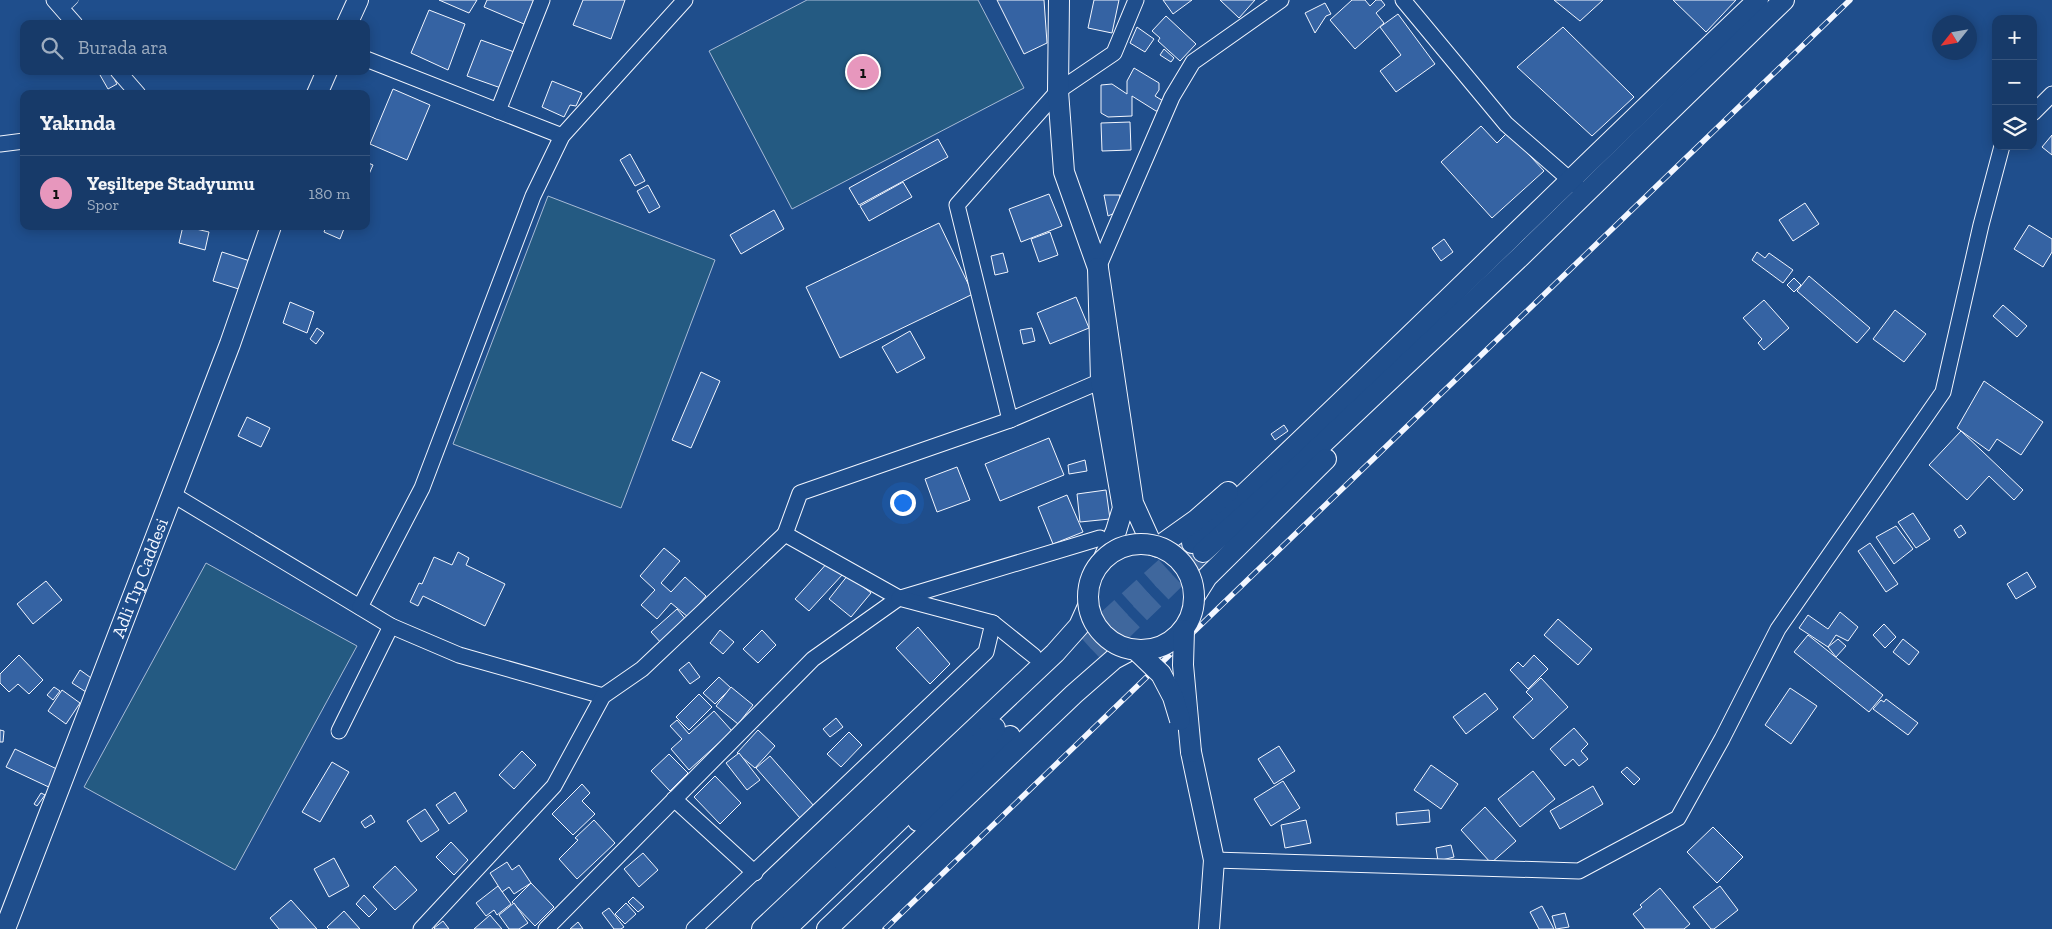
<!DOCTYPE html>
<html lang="tr">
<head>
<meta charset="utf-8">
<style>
  :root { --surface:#173a69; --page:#20416f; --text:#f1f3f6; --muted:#9eadc0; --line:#36547d; --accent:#e797bd }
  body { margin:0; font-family:"Zilla Slab",serif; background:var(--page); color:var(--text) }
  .controls { position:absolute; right:15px; top:15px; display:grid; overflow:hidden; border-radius:10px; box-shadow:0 2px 12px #0003 }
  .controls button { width:45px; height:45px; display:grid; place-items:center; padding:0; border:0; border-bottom:1px solid var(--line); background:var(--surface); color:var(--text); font:25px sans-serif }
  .compass { position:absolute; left:1932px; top:15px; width:45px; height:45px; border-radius:50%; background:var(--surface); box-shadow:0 2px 12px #0003; rotate:239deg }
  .you { position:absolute; left:902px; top:502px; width:18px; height:18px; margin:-12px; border:4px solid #fff; border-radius:50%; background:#1a73e8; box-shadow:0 0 0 8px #1a73e833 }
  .badge { display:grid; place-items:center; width:32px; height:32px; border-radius:50%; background:var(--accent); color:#111; font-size:16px; font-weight:700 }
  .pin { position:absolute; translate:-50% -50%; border:2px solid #fff; box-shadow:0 1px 5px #0006 }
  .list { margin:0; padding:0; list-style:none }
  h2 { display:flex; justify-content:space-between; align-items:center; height:65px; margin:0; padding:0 20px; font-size:21px }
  h2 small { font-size:16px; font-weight:400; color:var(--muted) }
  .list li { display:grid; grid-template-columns:32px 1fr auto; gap:15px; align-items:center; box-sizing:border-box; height:75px; padding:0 20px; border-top:1px solid var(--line) }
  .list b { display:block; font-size:19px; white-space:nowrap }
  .list p { margin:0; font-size:16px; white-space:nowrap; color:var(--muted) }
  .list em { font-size:16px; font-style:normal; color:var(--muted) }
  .icon { flex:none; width:28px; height:28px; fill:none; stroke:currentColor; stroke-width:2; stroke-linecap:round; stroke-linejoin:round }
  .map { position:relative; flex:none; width:2052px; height:929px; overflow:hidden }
  .search { position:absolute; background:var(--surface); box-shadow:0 2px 12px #0003; left:20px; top:20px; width:350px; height:55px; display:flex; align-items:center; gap:12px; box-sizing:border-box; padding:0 18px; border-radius:10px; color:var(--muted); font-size:19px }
  .panel { position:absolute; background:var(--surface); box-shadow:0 2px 12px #0003; left:20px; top:90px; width:350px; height:140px; border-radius:10px }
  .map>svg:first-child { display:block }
  .green { fill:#245a82; stroke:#a8bbd7 }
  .building { fill:#3563a3; stroke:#f2f6ff }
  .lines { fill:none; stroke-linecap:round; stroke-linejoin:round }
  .secondary-tunnel { stroke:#3f679d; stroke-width:20; stroke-dasharray:20 10; stroke-linecap:butt }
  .lane-casing { stroke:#f2f6ff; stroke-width:9 }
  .street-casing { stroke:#f2f6ff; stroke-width:17 }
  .secondary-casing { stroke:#f2f6ff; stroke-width:22 }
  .lane { stroke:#1f4e8c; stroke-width:8 }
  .street { stroke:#1f4e8c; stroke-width:15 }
  .secondary { stroke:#1f4e8c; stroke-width:20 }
  .rail-casing { stroke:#f2f6ff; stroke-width:5.5 }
  .rail { stroke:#1f4e8c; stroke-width:4; stroke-dasharray:11; stroke-linecap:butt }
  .secondary-bridge-casing { stroke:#f2f6ff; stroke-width:22; stroke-linecap:butt }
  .secondary-bridge { stroke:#1f4e8c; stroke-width:20 }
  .labels { text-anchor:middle; stroke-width:4; stroke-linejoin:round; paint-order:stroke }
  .street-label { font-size:18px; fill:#f2f6ff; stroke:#1f4e8c }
</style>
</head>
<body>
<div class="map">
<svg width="2052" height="929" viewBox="0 0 2052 929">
  <rect width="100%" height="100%" fill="#1f4e8c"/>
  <!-- green -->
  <g class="green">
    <polygon points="807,0 978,0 1024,88 792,209 709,51"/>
    <polygon points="548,196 715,260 621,508 453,444"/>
    <polygon points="206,563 357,646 235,870 84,787"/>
  </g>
  <!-- building -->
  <g class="building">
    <polygon points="439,0 477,0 469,13"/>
    <polygon points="487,0 534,0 524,24 484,7"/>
    <polygon points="583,0 625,0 611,39 573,25"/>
    <polygon points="997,0 1044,0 1047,43 1024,54"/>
    <polygon points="1094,0 1119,0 1112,33 1088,28"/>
    <polygon points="1163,0 1192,0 1173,14"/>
    <polygon points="1220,0 1255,0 1239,18"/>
    <polygon points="1352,0 1365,0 1370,6 1376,0 1381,0 1385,5 1376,13 1384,23 1355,49 1330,20"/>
    <polygon points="1554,0 1603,0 1580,21"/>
    <polygon points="1673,0 1736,0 1706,32"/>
    <polygon points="1325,3 1331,14 1326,16 1315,33 1305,13"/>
    <polygon points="429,10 465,24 448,70 411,53"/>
    <polygon points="1398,14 1435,64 1396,92 1380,71 1401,55 1380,27"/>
    <polygon points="1166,16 1196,44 1180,61 1158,41 1160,38 1152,31"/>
    <polygon points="1137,27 1154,39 1145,52 1130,43"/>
    <polygon points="1563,27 1634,97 1592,136 1517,67"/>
    <polygon points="481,40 517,53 501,88 467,76"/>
    <polygon points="1164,49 1174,58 1171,62 1160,55"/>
    <polygon points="1134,68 1159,83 1159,90 1155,96 1165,102 1159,111 1156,111 1132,96 1132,116 1108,117 1101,113 1101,85 1112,84 1127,94 1127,81"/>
    <polygon points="106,71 110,71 117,84 108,89 100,75"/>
    <polygon points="552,81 582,93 576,106 570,105 564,117 542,107"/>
    <polygon points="393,89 430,105 407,160 370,144"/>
    <polygon points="1130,122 1131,150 1102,151 1101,123"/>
    <polygon points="1481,126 1497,143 1508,132 1544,171 1492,218 1441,162"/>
    <polygon points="2052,135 2052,155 2042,147"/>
    <polygon points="938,139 948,157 859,205 849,188"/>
    <polygon points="630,154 645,181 635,186 620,160"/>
    <polygon points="366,162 373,165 366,181"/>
    <polygon points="903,182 912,197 869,221 860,206"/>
    <polygon points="648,185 660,207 649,213 637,191"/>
    <polygon points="1049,194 1062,226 1021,242 1009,209"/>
    <polygon points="1104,195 1120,195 1117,212 1108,216"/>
    <polygon points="1805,203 1819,224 1793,241 1779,220"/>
    <polygon points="774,210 784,229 741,254 730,235"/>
    <polygon points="939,223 973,294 840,358 806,287"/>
    <polygon points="2029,225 2052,239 2052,252 2043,267 2014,249"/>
    <polygon points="183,226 209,232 205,250 179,243"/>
    <polygon points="326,226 345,226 340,239 324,232"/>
    <polygon points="1050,232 1058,255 1039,262 1031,239"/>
    <polygon points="1444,239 1453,252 1441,261 1432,248"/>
    <polygon points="222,252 250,261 242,290 213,281"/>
    <polygon points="1757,252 1765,258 1769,253 1793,270 1783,283 1752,260"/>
    <polygon points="1003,253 1008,272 995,275 991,256"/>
    <polygon points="1809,276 1870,328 1857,343 1797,291"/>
    <polygon points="1794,278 1801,285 1794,292 1787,285"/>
    <polygon points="1076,297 1089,328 1050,344 1037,313"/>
    <polygon points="1764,300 1789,328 1764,350 1758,343 1762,339 1743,318"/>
    <polygon points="290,302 314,312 307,333 283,323"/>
    <polygon points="2003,305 2027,326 2017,337 1993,316"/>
    <polygon points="1895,310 1926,334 1904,362 1873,339"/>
    <polygon points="317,328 324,333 316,344 310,339"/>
    <polygon points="1032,328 1035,341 1023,344 1020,330"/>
    <polygon points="910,331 925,358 897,373 882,347"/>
    <polygon points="701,372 720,381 691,448 672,440"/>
    <polygon points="1984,381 2043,422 2021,455 1997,439 1989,451 1957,428"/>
    <polygon points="247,417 270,428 261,447 238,436"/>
    <polygon points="1284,425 1288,431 1275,440 1271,434"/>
    <polygon points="1961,431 2023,490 2014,500 1989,476 1967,500 1929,465"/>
    <polygon points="1049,438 1064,475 1000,501 985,464"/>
    <polygon points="1085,460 1087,471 1069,474 1068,465"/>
    <polygon points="957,467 970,500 937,512 925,479"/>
    <polygon points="1106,490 1110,519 1080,522 1077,494"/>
    <polygon points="1067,495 1083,532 1053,544 1038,507"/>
    <polygon points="1913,513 1930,539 1916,548 1898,522"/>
    <polygon points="1961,525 1966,533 1959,538 1954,530"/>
    <polygon points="1896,526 1913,549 1894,564 1876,537"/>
    <polygon points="1870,543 1898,584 1886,592 1858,551"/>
    <polygon points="664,548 680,561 661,583 671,592 685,577 706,596 688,617 671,603 657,619 641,605 655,590 640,576"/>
    <polygon points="458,552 469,558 466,565 505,584 485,626 423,596 418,606 410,602 419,583 422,584 434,557 452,565"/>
    <polygon points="829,561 843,574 809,611 795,599"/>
    <polygon points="2027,572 2036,587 2016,599 2007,584"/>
    <polygon points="848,575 871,593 851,617 829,599"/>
    <polygon points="46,581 62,600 33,624 17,604"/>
    <polygon points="677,609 688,622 663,645 651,632"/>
    <polygon points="1840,612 1858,627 1848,641 1836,635 1828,647 1799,628 1808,615 1828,629"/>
    <polygon points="1558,619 1592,649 1578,665 1544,635"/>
    <polygon points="1884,624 1896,637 1885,648 1873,635"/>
    <polygon points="918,627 950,664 930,684 896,648"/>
    <polygon points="720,630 734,642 723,654 710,643"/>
    <polygon points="762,630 776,645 758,663 743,649"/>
    <polygon points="1808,635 1883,695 1869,712 1794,652"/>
    <polygon points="1838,639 1846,646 1836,657 1828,647"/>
    <polygon points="1903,639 1919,652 1909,665 1893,652"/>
    <polygon points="19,655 43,680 29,694 18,684 9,692 0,683 0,674"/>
    <polygon points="1534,655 1548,669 1528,689 1510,670 1518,662 1523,667"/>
    <polygon points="689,662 700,677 690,684 679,670"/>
    <polygon points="80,670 94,680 86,692 72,683"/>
    <polygon points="719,677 731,688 715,704 703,693"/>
    <polygon points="1541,678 1568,707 1533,739 1513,717 1533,699 1526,692"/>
    <polygon points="54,687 60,691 53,700 47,695"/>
    <polygon points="731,687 753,705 738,724 716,706"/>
    <polygon points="1790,688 1817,706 1791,744 1765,725"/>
    <polygon points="62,690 80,703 66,724 48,711"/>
    <polygon points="1485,693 1498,709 1466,734 1453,717"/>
    <polygon points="699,694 712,707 689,730 676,717"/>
    <polygon points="1886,699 1918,723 1908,735 1873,709 1881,700 1884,702"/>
    <polygon points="714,711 732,731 689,770 671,749 682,739 670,726 677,720 689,734"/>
    <polygon points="836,718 843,727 830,737 823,729"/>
    <polygon points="1574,728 1588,744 1581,751 1588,759 1579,766 1573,759 1565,766 1550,749"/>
    <polygon points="0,730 4,731 3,742 0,742"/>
    <polygon points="758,730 775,746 755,768 737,753"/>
    <polygon points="849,732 862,745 841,767 827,754"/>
    <polygon points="1279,746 1295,771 1274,784 1258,759"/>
    <polygon points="15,749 61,771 53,789 6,767"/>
    <polygon points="522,751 536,765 514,789 499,775"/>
    <polygon points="739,753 760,780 747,790 726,763"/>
    <polygon points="669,754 688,773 670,791 651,771"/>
    <polygon points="770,756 814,806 800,818 756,768"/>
    <polygon points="332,762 349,772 320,822 302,812"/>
    <polygon points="1431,765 1458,784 1441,809 1414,790"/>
    <polygon points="1627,767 1640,779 1634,785 1621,772"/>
    <polygon points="1533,771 1555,799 1520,827 1498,799"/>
    <polygon points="715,776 741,803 720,824 694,797"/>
    <polygon points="1283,781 1300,808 1271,826 1254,799"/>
    <polygon points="582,784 590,793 582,801 595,814 573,835 552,814"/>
    <polygon points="1593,786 1603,804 1560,829 1550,811"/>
    <polygon points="455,792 467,811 449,824 436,805"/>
    <polygon points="41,793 45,795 37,806 34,804"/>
    <polygon points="1485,807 1516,841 1491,863 1461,830"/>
    <polygon points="425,809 439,830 421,842 407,821"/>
    <polygon points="1429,810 1430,822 1397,825 1396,813"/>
    <polygon points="371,815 375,822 365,828 361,822"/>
    <polygon points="594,820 615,843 577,879 559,859 578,840 575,838"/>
    <polygon points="1306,820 1311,843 1285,848 1281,825"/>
    <polygon points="1713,827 1743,857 1717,883 1687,852"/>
    <polygon points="451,842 468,860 454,875 436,857"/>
    <polygon points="1451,845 1454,857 1438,861 1436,848"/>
    <polygon points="643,853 658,870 639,887 624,869"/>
    <polygon points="334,858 349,886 329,897 314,869"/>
    <polygon points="507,862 512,870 519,865 531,883 514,894 509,887 502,892 490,873"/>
    <polygon points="395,866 417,890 395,910 373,887"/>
    <polygon points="531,883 554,907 535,926 512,902"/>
    <polygon points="498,886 511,904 497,915 494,910 486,916 476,903"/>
    <polygon points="1720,886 1738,910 1714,929 1711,929 1693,907"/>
    <polygon points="1660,888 1690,924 1684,929 1645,929 1633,914 1642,907 1640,905"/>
    <polygon points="364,895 377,909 369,917 356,904"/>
    <polygon points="633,897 644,907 638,912 628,902"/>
    <polygon points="291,900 317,929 279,929 270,918"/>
    <polygon points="514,903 528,923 519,929 509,929 499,915"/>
    <polygon points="626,903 636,914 625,924 615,914"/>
    <polygon points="1542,906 1554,929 1539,929 1530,912"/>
    <polygon points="609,908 624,927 621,929 614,929 602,913"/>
    <polygon points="344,911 360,929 329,929 327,927"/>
    <polygon points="1565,913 1569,927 1556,929 1552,916"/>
    <polygon points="490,915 502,929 474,929"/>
    <polygon points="443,921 449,929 435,929 434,928"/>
    <polygon points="578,922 583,929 570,929"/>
  </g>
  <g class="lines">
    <!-- secondary-tunnel -->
    <g class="secondary-tunnel">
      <polyline points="1084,641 1192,543"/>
      <polyline points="1097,655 1203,552"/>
    </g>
    <defs>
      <polyline id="lane" points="67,0 70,4 74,0"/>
      <g id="street">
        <polyline points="54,0 75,24"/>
        <polyline points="1403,0 1506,124 1577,186"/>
        <polyline points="366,59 562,136"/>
        <polyline points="118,71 138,94"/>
        <polyline points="498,111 542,0"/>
        <polyline points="2033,113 2052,94"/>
        <polyline points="0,144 24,141"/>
        <polyline points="1098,268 1172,97 1193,62 1281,0"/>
        <polyline points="1010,420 957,205 1058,91 1114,53 1136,0"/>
        <polyline points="172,494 391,626 459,655 603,696"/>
        <polyline points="785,534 800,493 1010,420 1101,381"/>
        <polyline points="901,598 1100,538"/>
        <polyline points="360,607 422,488 533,196 562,136 685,0"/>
        <polyline points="993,623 1034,656"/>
        <polyline points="339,731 391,626"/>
        <polyline points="674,799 755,873"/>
        <polyline points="1214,860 1579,871 1678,818 1722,739 1778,629 1943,392 1981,225 2002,146"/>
        <polyline points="421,929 554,786 603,696 642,669 785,534 899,598 813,659 546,929"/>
        <polyline points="694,929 986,652 993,623 899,598"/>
      </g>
      <g id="secondary">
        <polyline points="1059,0 1058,91 1064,172 1098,268"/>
        <polyline points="347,24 358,0"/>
        <polyline points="317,94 327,71"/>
        <path d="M1192,543C1383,365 1568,180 1758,0"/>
        <polyline points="1158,547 1196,520 1228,492"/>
        <polyline points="1203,552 1300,465 1520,257 1784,0"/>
        <polyline points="1104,558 1116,531 1123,508 1101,381 1098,268 1133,503 1152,545"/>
        <polyline points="1195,596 1207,577 1326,459"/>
        <polyline points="1191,752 1214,860 1209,929"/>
        <polyline points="918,821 1010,736"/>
        <path id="s1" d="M5,929L230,344L271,226"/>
        <polyline points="762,929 1055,653 1079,626 1088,606"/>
        <polyline points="786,929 995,728"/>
        <polyline points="827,929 1074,694 1114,659 1131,650"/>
      </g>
    </defs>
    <!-- lane casing -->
    <use href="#lane" class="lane-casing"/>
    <!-- street casing -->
    <use href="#street" class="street-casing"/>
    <!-- secondary casing -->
    <use href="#secondary" class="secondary-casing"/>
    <!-- lane -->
    <use href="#lane" class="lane"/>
    <!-- street -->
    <use href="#street" class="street"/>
    <!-- secondary -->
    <use href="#secondary" class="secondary"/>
    <defs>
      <polyline id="rail" points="885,929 1850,0"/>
    </defs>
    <!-- rail casing -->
    <use href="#rail" class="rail-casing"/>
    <!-- rail -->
    <use href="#rail" class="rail"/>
    <defs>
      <g id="secondary-bridge">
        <circle cx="1141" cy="597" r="53"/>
        <polyline points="1184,630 1183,665 1191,752"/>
        <polyline points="1137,651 1161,674 1173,697 1180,720"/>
      </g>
    </defs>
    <!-- secondary-bridge casing -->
    <use href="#secondary-bridge" class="secondary-bridge-casing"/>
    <!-- secondary-bridge -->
    <use href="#secondary-bridge" class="secondary-bridge"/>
  </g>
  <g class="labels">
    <!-- street labels -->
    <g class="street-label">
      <text dy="6" stroke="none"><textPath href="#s1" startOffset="376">Adli Tıp Caddesi</textPath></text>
    </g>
  </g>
</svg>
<div class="controls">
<button>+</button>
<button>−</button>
<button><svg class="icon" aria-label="layers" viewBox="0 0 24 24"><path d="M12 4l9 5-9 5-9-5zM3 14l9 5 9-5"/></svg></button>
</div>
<svg class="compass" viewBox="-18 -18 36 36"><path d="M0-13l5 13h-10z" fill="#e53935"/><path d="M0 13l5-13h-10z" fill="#9eadc0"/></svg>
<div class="you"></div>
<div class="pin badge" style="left:863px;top:72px">1</div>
<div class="search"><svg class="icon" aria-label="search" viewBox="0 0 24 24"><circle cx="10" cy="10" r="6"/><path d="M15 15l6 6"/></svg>Burada ara</div>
<section class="panel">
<h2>Yakında<small></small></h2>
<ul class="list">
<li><span class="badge">1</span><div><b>Yeşiltepe Stadyumu</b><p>Spor</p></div><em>180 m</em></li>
</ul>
</section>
</div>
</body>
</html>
